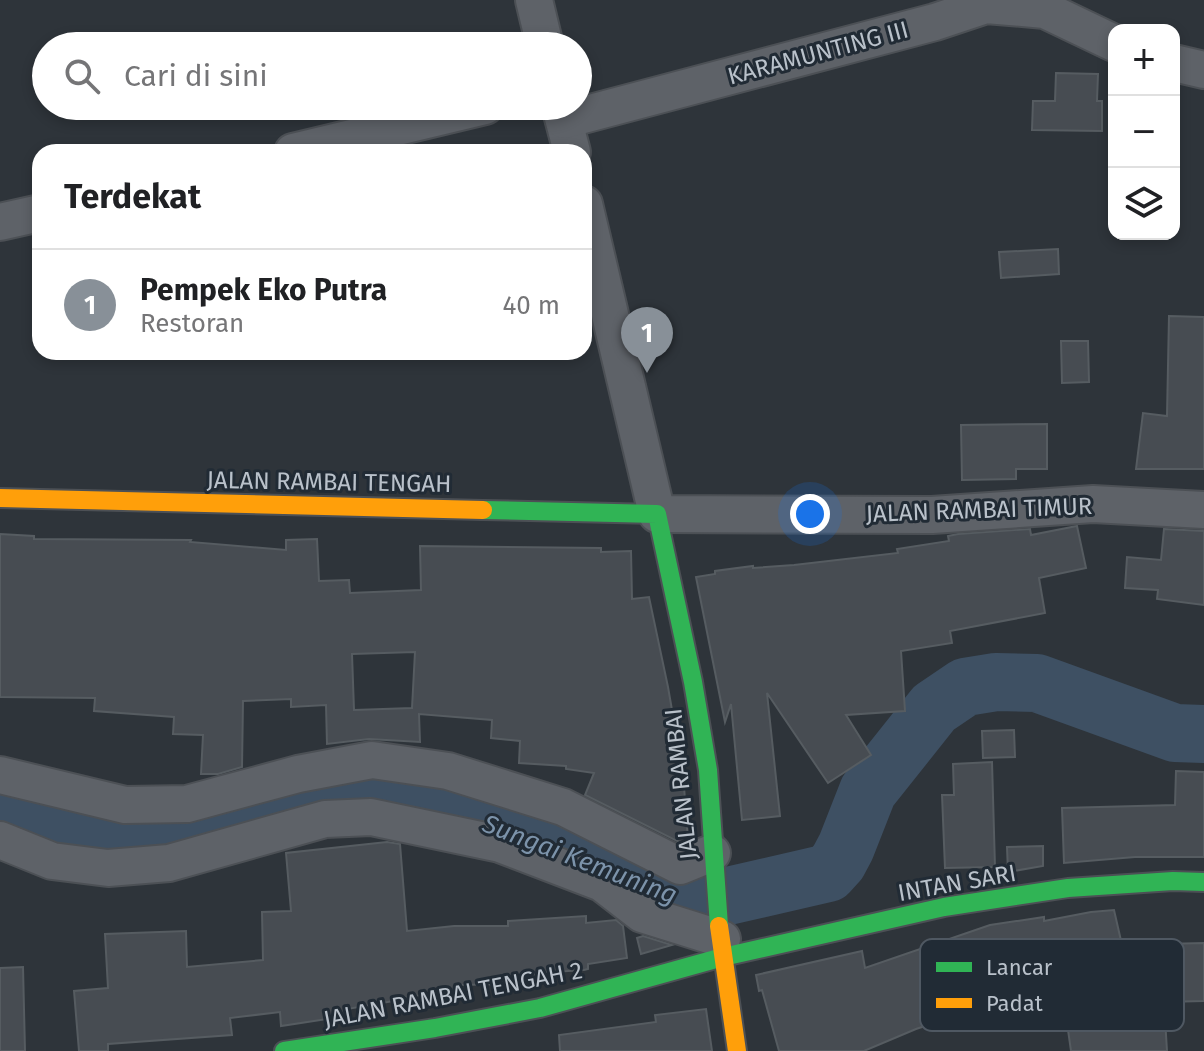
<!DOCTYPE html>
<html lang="id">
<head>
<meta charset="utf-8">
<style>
  :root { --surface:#fff; --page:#f2f2f2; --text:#202124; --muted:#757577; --line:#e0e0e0; --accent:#889098 }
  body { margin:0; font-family:"Fira Sans",sans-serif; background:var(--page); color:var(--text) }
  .controls { position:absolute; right:24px; top:24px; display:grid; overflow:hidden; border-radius:16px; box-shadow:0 4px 12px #0003 }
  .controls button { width:72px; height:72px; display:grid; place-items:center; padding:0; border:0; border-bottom:2px solid var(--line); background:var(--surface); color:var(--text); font:40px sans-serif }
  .you { position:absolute; left:810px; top:514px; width:28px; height:28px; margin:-20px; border:6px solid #fff; border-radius:50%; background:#1a73e8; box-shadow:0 0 0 12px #1a73e833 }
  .badge { display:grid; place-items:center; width:52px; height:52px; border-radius:50%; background:var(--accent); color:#fff; font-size:26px; font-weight:700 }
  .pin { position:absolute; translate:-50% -66px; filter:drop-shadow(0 2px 4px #0008) }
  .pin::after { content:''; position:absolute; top:42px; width:28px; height:24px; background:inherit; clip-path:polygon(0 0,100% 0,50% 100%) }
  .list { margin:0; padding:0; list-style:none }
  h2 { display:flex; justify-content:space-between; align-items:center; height:104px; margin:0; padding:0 32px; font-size:34px }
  h2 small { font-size:26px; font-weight:400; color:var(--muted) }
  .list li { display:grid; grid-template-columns:52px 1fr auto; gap:24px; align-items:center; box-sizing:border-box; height:112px; padding:0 32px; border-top:2px solid var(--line) }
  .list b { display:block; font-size:30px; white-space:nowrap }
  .list p { margin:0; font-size:26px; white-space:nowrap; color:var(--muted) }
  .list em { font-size:26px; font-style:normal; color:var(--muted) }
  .icon { flex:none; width:44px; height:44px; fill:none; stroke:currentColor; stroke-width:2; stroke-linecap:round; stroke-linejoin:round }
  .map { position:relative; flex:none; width:1204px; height:1051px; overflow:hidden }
  .search { position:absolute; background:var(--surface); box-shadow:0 4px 12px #0003; left:32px; top:32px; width:560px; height:88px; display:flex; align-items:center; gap:20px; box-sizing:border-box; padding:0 28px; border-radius:44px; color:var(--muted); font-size:30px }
  .panel { position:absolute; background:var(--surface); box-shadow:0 4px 12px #0003; left:32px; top:144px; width:560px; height:216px; border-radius:24px }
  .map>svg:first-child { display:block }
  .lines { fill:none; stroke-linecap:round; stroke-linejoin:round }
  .river { stroke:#3e5063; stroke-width:58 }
  .building { fill:#474c52; stroke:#565c61; stroke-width:2; fill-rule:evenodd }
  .street-casing { stroke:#4c5055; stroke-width:40 }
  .fast-casing { stroke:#4c5055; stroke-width:22 }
  .slow-casing { stroke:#4c5055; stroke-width:22 }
  .street { stroke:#5e6268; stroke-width:36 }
  .fast { stroke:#30b455; stroke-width:18 }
  .slow { stroke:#ff9f0a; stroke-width:18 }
  .labels { text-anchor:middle; stroke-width:6; stroke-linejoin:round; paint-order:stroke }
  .street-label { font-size:24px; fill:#b9c1ca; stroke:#212b35 }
  .water-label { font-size:26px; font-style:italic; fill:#7c93aa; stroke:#212b35 }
  .key { fill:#212b35; stroke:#4f5862; stroke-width:2 }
  .key-label { font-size:22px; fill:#b9c1ca }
</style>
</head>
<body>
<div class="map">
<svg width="1204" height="1051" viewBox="0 0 1204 1051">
  <rect width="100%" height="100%" fill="#2e343a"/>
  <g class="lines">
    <!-- river -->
    <polyline class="river" points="0,819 30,828 87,834 140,834 189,827 311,792 377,793 512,829 606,866 627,882 673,899 706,901 828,873 838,862 846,847 868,791 934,708 965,687 996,682 1037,683 1175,733 1204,734"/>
  </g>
  <!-- building -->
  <g class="building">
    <polygon points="1056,73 1098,74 1097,101 1102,101 1102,131 1032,130 1033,101 1055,101"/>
    <polygon points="1058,249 1059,274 1001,278 999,252"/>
    <polygon points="1169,316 1204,317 1204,469 1136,469 1143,413 1167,416"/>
    <polygon points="1061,341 1088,341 1089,382 1062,383"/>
    <polygon points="1047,424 1047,469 1016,469 1016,479 962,480 961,425"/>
    <polygon points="1077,526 1086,568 1039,578 1045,613 950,631 952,643 901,651 905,711 846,715 871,755 828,783 767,693 780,816 742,820 731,704 725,722 696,577 715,574 715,571 753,566 753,568 794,565 898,553 897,549 949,541 948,536 958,534 1030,529 1031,535"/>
    <polygon points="1164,529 1204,531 1204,605 1157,599 1158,590 1125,588 1127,557 1161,560"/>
    <path d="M0,534L34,536V539L191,540L190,542L286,550V540L317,539L319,581L349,580L350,593L421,590L420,546L601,548V552L631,551L632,599L649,597L668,687L683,773L688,840L681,843L585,795L594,773L566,769V766L519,763L520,741L491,738L492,720L419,714L420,742L369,739L327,744L326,705L291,707V699L243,701L242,767L218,774H201L203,735L173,734L174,717L94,711L95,698L0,697ZM415,652L412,708L354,710L352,654Z"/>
    <polygon points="1014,730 1015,757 983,758 982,731"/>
    <polygon points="992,762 995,867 945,868 942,795 954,795 953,764"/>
    <polygon points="1176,771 1204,772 1204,857 1135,857 1064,863 1062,808 1175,805"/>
    <polygon points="387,842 400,844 407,931 454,926 508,926 508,921 586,916 586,923 616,920 623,926 627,958 588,964 588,969 584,970 537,973 537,983 512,988 512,984 460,985 461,991 404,997 405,999 347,1009 347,1016 281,1026 280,1012 230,1018 232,1035 108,1044 108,1051 79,1051 74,991 108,988 105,934 186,931 187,967 263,960 262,912 291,911 286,853"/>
    <polygon points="1043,846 1043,866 1008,872 1007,847"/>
    <polygon points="1114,910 1122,945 1204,943 1204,1001 1164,1002 1167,1051 1071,1051 1064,1002 1015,1015 1010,998 916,1029 864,1051 779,1051 762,990 759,991 756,975 862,951 865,968 990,925 1044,917 1044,921 1091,912"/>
    <polygon points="643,936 672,945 641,954 637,938"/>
    <polygon points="23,967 25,1051 0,1051 0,968"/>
    <polygon points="706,1009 712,1051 560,1051 559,1035 656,1022 655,1015"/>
  </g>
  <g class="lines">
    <defs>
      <g id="street">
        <polyline points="534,0 545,46"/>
        <polyline points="1174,63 1204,70"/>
        <polyline points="560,106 572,152"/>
        <polyline points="564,120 935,22 986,5 1045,10 1114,43"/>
        <polyline points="293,152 485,106"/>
        <polyline points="584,204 657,514 932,515 1093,504 1204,510"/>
        <polyline points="0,222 40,213"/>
        <polyline points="0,775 125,805 187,804 298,774 372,760 448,771 563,807 680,866 712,853"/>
        <polyline points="0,840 52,861 108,868 169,863 325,819 371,817 500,844 602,883 642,914 722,939"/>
      </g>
      <g id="fast">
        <polyline points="483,510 657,514 693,682 708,770 719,926"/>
        <polyline points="284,1051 435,1028 540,1008 723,957 944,907 1068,888 1173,881 1204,882"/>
      </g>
      <g id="slow">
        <polyline points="0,498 483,510"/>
        <polyline points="719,926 737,1051"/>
      </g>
    </defs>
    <!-- street casing -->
    <use href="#street" class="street-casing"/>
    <!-- fast casing -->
    <use href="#fast" class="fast-casing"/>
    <!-- slow casing -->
    <use href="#slow" class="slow-casing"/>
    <!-- street -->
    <use href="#street" class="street"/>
    <!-- fast -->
    <use href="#fast" class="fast"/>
    <!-- slow -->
    <use href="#slow" class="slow"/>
  </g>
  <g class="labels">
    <!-- street labels -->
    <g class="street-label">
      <text transform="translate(818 53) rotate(-15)" y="8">KARAMUNTING III</text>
      <text transform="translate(329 482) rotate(1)" y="8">JALAN RAMBAI TENGAH</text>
      <text transform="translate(979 510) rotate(-2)" y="8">JALAN RAMBAI TIMUR</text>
      <text transform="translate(681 784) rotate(-96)" y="8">JALAN RAMBAI</text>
      <text transform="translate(957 883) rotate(-10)" y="8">INTAN SARI</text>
      <text transform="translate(453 995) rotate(-11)" y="8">JALAN RAMBAI TENGAH 2</text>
    </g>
    <!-- water labels -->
    <g class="water-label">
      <text transform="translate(580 859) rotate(21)" y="9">Sungai Kemuning</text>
    </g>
  </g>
  <!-- legend -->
  <rect x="920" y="939" width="264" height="92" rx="12" class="key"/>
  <rect x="936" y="962" width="36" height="10" fill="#30b455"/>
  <rect x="936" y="998" width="36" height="10" fill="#ff9f0a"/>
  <g class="key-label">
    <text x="986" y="975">Lancar</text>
    <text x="986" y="1011">Padat</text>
  </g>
</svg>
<div class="controls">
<button>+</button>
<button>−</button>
<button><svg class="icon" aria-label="layers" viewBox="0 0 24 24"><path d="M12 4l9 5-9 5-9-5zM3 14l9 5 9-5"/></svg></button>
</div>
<div class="you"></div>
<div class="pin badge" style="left:647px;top:373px">1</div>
<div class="search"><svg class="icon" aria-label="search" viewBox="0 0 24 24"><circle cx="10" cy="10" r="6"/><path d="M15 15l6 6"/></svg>Cari di sini</div>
<section class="panel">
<h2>Terdekat<small></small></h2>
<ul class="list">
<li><span class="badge">1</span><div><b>Pempek Eko Putra</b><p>Restoran</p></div><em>40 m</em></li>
</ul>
</section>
</div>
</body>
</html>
